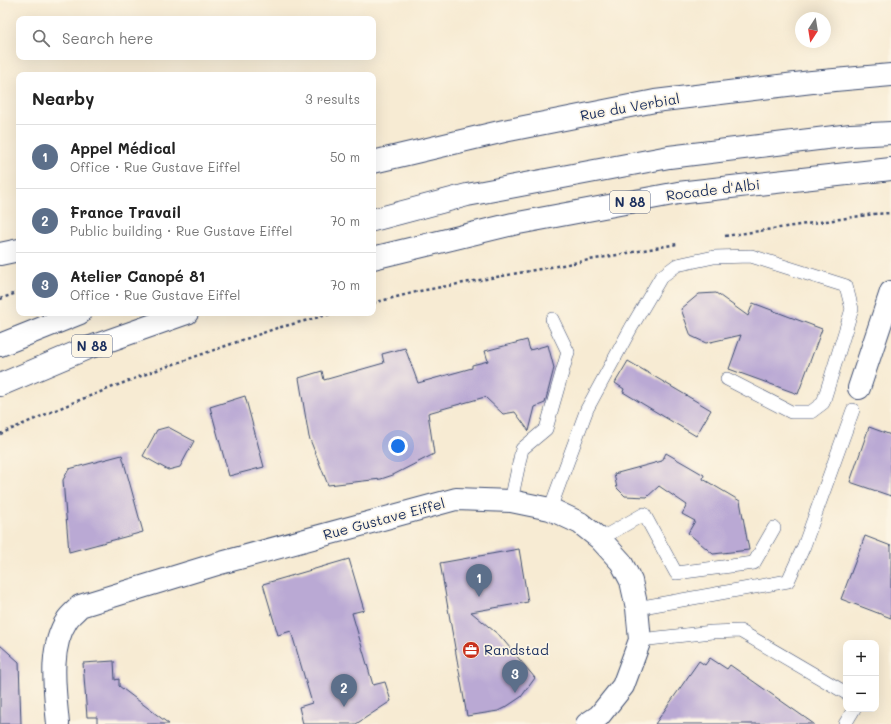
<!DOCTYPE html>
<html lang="en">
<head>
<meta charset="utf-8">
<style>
  :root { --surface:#fff; --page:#f6f6f6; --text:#222; --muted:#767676; --line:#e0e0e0; --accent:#c8321e }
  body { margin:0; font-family:Mali,sans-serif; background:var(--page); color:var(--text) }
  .controls { position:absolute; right:12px; bottom:12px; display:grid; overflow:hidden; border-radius:8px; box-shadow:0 4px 16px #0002 }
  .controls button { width:36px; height:36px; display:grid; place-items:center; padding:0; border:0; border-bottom:1px solid var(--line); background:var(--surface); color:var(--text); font:20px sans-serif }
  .compass { position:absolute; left:795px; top:12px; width:36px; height:36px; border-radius:50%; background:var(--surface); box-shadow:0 4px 16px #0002; rotate:192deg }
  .you { position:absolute; left:398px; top:446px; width:14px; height:14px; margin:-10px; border:3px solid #fff; border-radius:50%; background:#1a73e8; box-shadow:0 0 0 6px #1a73e833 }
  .badge { display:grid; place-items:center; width:26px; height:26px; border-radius:50%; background:var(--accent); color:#fff; font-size:13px; font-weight:700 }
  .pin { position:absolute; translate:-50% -33px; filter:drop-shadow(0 1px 2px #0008) }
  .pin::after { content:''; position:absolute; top:21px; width:14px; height:12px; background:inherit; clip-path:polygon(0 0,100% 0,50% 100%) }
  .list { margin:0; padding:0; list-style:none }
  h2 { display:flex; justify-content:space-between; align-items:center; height:52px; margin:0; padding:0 16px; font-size:17px }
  h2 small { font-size:13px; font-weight:400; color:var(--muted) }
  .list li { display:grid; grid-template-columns:26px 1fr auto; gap:12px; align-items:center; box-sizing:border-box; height:64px; padding:0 16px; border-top:1px solid var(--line) }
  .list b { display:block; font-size:15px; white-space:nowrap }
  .list p { margin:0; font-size:13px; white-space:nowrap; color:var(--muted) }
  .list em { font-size:13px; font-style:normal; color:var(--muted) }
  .icon { flex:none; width:22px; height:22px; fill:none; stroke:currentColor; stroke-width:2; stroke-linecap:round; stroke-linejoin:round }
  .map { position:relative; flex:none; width:891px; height:724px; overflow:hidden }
  .search { position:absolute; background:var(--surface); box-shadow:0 4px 16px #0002; left:16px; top:16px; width:360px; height:44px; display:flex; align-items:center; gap:10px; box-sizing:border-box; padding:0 14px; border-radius:8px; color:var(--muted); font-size:15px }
  .panel { position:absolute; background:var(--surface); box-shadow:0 4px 16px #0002; left:16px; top:72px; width:360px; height:244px; border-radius:8px }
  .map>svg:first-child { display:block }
  .building { fill:#baa9d4 }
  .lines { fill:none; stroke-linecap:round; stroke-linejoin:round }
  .lane-casing { stroke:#3c4b70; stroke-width:14 }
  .street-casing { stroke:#3c4b70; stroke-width:24 }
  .highway-casing { stroke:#3c4b70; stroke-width:24 }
  .path { stroke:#3c4b70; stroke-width:2.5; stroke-dasharray:3 3; stroke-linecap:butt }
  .lane { stroke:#fff; stroke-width:13 }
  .street { stroke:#fff; stroke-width:22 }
  .highway { stroke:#fff; stroke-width:22 }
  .labels { text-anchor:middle; stroke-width:3.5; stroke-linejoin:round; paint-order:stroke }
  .shield { fill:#fcf5e5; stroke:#5e6a86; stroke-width:1 }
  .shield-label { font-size:13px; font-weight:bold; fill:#1b2f5e }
  .street-label { font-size:14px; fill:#1b2f5e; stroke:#fcf5e5 }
  .poi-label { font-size:14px; fill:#1b2f5e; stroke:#fcf5e5; text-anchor:start }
</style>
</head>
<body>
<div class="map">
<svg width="891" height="724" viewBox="0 0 891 724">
  <rect width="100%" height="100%" fill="#fcf5e5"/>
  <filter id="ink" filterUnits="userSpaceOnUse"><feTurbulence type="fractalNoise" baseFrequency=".025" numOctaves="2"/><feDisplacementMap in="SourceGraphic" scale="8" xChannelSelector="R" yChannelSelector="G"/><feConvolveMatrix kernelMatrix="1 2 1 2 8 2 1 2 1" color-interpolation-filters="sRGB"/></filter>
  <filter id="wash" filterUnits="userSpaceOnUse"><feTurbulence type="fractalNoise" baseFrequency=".012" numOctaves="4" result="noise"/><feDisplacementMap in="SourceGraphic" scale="16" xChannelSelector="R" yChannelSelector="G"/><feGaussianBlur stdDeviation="0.9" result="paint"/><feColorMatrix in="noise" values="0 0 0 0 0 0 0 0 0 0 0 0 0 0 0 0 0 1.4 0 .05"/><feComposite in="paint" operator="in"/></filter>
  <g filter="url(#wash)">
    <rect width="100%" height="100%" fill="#f7ebd3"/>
    <g id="blocks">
      <!-- building -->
      <g class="building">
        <polygon points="716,293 748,316 753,303 822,329 798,394 729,369 741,335 706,343 691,336 681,309 699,294"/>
        <polygon points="527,340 530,350 548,345 554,368 545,403 535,407 529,431 515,412 503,414 485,397 428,413 434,454 393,475 381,479 328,485 309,437 299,378 322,371 324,380 384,363 382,354 405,348 418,383 472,368 472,365 488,361 485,351"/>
        <polygon points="628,361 711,410 696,436 623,392 624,389 615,383"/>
        <polygon points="245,396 264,467 229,476 210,407"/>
        <polygon points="168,427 194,441 180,467 168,470 143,456 157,430"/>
        <polygon points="869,427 891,435 891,496 850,482"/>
        <polygon points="666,453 704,475 703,479 740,501 749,550 713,554 688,533 695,521 682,514 687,505 659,486 647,497 625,496 617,488 614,474 662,461"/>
        <polygon points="122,455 143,532 69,552 63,480 69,469"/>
        <polygon points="865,536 891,546 891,618 841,599"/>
        <polygon points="519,549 528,602 471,612 500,636 535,678 521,697 506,707 498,711 467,716 440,563"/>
        <polygon points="349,559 364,610 352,613 373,685 385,682 391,701 356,724 303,724 299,707 312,703 291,631 278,635 263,584"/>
        <polygon points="0,645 19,662 21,724 0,724"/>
        <polygon points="710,658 727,669 730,665 814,724 655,724 699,661 705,665"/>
        <polygon points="114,661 115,680 119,679 119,686 169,724 97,724 97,717 87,717 83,663"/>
      </g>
    </g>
  </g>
  <g filter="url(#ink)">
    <use href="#blocks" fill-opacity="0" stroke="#3c4b70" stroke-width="1"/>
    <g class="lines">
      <defs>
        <g id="lane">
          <polyline points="511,501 522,449 546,429 568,352 552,319"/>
          <polyline points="550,509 587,409 631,328 661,277 677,265 714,257 751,256 846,286 852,309 823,403 811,412 791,412 727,379"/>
          <polyline points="600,539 644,514 676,573 754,563 774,528"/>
          <polyline points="637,608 788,581 804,546 853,410"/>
          <polyline points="640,640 712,632 740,631 846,693"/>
          <polyline points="845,724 854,709"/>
        </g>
        <g id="street">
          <polyline points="373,162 504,131 655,101 812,82 891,75"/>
          <polyline points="0,254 19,250"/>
          <polyline points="859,388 891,292"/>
          <path d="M58,724C55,691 48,649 67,620C70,615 76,611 80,606L217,564L456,499L511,501L550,509L580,523L600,539L621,562L631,581L637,608L640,640L623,686L599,716L587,724"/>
        </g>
        <g id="highway">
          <polyline points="373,220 467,195 669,157 851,135 891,133"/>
          <polyline points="373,258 513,224 678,193 891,169"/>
          <polyline points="0,345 80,313"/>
          <polyline points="0,385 85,349 187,313"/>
        </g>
      </defs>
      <!-- lane casing -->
      <use href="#lane" class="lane-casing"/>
      <!-- street casing -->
      <use href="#street" class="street-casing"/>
      <!-- highway casing -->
      <use href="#highway" class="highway-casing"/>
      <!-- path -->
      <g class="path">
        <polyline points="725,236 874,214 891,213"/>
        <polyline points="0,299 19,292"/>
        <polyline points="373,303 420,291 677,244"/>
        <polyline points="0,434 72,403 154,371 277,328 335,313"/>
      </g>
      <!-- lane -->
      <use href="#lane" class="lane"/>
      <!-- street -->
      <use href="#street" class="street"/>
      <!-- highway -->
      <use href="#highway" class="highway"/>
    </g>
  </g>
  <!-- icons -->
  <defs>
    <symbol id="office-disc" viewBox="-11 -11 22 22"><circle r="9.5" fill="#c8321e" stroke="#fcf5e5"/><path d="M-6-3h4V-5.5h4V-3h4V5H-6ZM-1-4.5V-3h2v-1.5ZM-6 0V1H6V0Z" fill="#fff"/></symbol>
  </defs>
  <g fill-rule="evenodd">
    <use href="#office-disc" x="461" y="640" width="20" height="20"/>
  </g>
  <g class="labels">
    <!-- shield labels -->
    <g class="shield">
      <rect x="610" y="191" width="40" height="22" rx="3"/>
      <rect x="72" y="335" width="40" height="22" rx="3"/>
    </g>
    <g class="shield-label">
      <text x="630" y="207">N 88</text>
      <text x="92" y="351">N 88</text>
    </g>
    <!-- street labels -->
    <g class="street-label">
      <text transform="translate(630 107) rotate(-10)" y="5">Rue du Verbial</text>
      <text transform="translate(713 190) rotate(-7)" y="5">Rocade d'Albi</text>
      <text transform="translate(384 519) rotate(-15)" y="5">Rue Gustave Eiffel</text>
    </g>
    <!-- poi labels -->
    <g class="poi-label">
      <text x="484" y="655">Randstad</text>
    </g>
  </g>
</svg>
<div class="controls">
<button>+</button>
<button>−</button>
</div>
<svg class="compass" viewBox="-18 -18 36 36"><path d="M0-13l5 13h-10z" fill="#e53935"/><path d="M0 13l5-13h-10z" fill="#767676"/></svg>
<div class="you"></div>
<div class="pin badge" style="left:479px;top:597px;background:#5c6f8a">1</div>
<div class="pin badge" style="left:344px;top:707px;background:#5c6f8a">2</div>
<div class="pin badge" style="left:515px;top:693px;background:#5c6f8a">3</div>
<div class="search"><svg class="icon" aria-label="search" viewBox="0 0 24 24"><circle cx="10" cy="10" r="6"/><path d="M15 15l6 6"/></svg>Search here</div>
<section class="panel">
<h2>Nearby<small>3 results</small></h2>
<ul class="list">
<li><span class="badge" style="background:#5c6f8a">1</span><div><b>Appel Médical</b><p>Office · Rue Gustave Eiffel</p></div><em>50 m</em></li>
<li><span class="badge" style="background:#5c6f8a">2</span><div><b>France Travail</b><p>Public building · Rue Gustave Eiffel</p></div><em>70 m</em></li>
<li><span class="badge" style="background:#5c6f8a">3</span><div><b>Atelier Canopé 81</b><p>Office · Rue Gustave Eiffel</p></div><em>70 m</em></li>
</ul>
</section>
</div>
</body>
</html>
